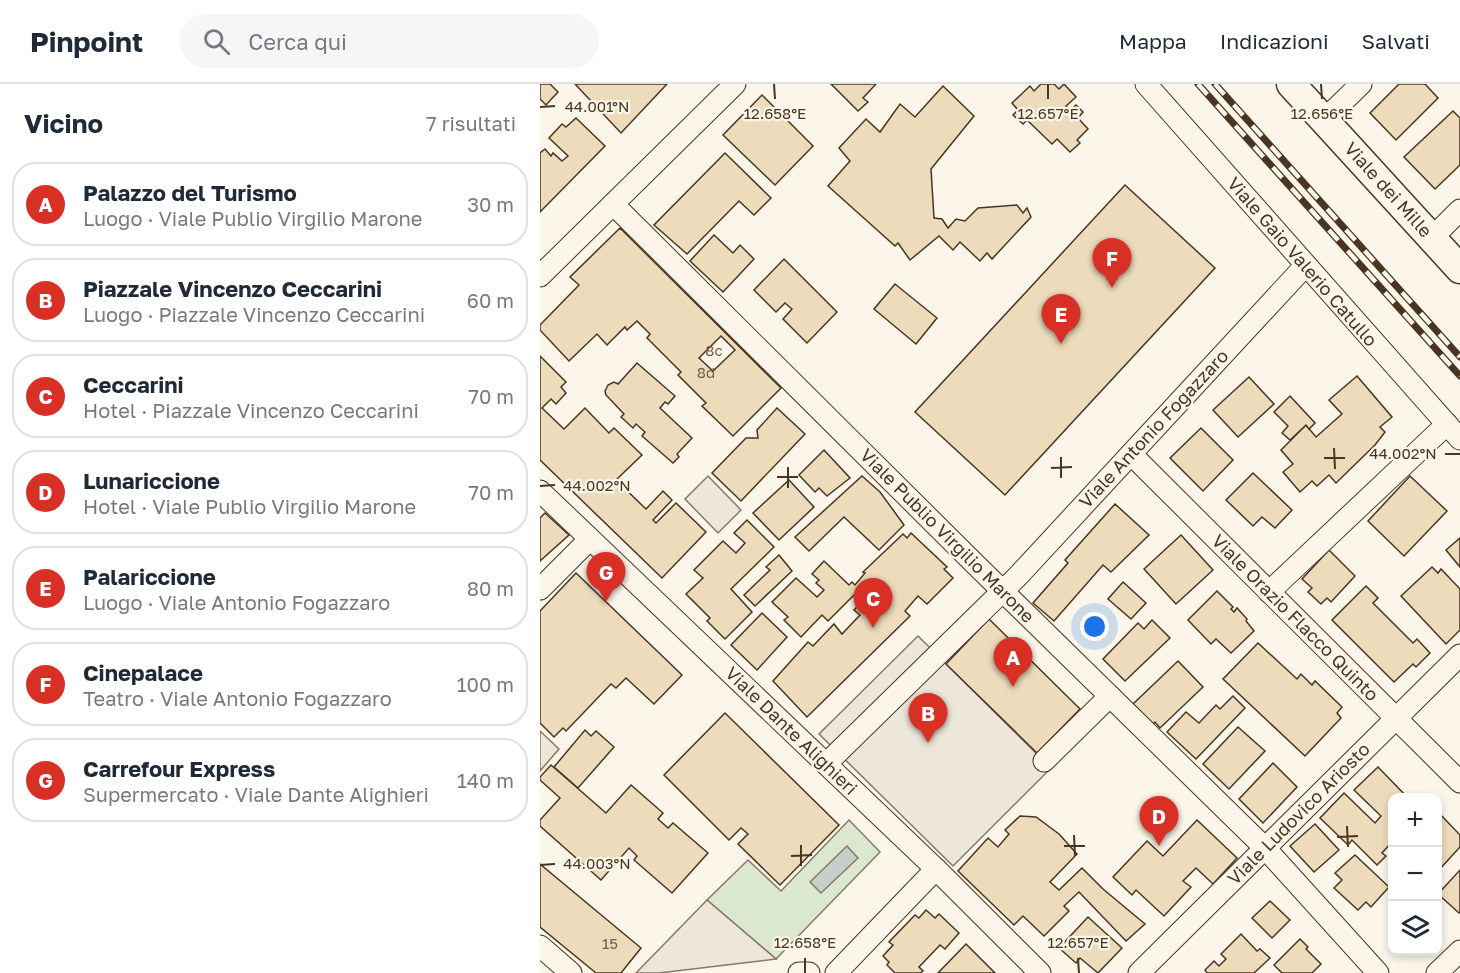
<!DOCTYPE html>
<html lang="it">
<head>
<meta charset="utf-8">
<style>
  :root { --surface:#fff; --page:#f6f6f7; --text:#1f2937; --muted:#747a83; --line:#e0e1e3; --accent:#d93025 }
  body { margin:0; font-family:"Golos Text",sans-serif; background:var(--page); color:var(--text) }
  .controls { position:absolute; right:18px; bottom:18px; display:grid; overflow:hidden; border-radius:12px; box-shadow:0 3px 9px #0003 }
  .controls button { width:54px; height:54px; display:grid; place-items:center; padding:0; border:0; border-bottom:2px solid var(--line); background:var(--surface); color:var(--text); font:30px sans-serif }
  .you { position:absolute; left:555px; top:543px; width:21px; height:21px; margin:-15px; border:4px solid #fff; border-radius:50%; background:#1a73e8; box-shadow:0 0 0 9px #1a73e833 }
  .badge { display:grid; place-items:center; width:39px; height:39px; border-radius:50%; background:var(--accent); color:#fff; font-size:20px; font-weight:700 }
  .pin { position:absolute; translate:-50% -50px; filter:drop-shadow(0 2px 3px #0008) }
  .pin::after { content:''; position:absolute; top:32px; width:21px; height:18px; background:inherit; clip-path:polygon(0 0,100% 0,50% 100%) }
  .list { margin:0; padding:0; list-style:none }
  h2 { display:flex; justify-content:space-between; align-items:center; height:78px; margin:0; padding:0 24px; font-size:26px }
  h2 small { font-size:20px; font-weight:400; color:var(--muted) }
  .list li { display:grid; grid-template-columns:39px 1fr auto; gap:18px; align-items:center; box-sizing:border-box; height:84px; margin:0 12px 12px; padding:0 12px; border:2px solid var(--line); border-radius:24px }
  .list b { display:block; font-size:22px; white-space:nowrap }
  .list p { margin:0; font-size:20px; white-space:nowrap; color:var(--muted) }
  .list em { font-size:20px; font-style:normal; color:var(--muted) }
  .icon { flex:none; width:33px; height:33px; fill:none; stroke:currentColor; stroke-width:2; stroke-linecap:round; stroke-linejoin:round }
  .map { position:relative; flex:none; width:920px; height:889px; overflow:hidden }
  header { display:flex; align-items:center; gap:36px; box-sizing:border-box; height:84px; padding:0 30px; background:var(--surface); border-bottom:2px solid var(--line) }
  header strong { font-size:28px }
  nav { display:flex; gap:33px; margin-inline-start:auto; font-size:21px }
  .search { width:420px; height:54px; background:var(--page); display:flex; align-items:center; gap:15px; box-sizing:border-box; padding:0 21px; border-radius:33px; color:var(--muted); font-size:22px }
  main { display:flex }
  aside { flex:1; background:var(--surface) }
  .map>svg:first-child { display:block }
  .green { fill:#dce7d0; stroke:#887966; stroke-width:1.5 }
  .parking { fill:#ede7d9; stroke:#887966; stroke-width:1.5 }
  .water { fill:#c9cecd; stroke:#887966; stroke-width:1.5 }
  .building { fill:#ecdcbc; stroke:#4a3520; stroke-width:1.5; fill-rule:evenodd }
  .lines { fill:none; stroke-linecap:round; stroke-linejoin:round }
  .street-casing { stroke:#4a3520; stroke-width:23 }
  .secondary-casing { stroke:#4a3520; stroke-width:31 }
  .street { stroke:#fbf6e9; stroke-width:21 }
  .secondary { stroke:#fbf6e9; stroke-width:28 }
  .rail-casing { stroke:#4a3520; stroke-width:7 }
  .rail { stroke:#fbf6e9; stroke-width:4.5; stroke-dasharray:14; stroke-linecap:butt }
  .ticks { fill:none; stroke:#4a3520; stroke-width:2 }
  .labels { text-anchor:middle; stroke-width:4.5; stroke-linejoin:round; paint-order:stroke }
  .number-label { font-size:15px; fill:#725f47 }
  .street-label { font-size:18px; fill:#4a3520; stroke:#fbf6e9 }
  .ticks-label { font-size:15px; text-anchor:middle; fill:#4a3520; stroke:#fbf6e9; stroke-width:4.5; stroke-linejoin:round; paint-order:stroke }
</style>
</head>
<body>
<header>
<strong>Pinpoint</strong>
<div class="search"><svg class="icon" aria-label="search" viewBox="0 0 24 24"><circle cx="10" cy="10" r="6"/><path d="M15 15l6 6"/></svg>Cerca qui</div>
<nav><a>Mappa</a><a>Indicazioni</a><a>Salvati</a></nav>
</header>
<main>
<aside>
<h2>Vicino<small>7 risultati</small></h2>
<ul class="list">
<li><span class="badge">A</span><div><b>Palazzo del Turismo</b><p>Luogo · Viale Publio Virgilio Marone</p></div><em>30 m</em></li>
<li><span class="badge">B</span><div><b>Piazzale Vincenzo Ceccarini</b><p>Luogo · Piazzale Vincenzo Ceccarini</p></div><em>60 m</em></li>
<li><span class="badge">C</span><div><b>Ceccarini</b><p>Hotel · Piazzale Vincenzo Ceccarini</p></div><em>70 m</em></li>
<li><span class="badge">D</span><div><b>Lunariccione</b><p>Hotel · Viale Publio Virgilio Marone</p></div><em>70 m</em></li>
<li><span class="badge">E</span><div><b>Palariccione</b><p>Luogo · Viale Antonio Fogazzaro</p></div><em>80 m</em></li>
<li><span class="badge">F</span><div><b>Cinepalace</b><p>Teatro · Viale Antonio Fogazzaro</p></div><em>100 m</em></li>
<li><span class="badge">G</span><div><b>Carrefour Express</b><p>Supermercato · Viale Dante Alighieri</p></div><em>140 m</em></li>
</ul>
</aside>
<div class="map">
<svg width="920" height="889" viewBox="0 0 920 889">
  <rect width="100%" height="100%" fill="#fbf6e9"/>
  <!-- green -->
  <polygon class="green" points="309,736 340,768 236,875 167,816 208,776 241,807"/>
  <!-- parking -->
  <g class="parking">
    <polygon points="168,392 201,426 178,449 145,415"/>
    <polygon points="378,552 511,684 413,782 279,650"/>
    <polygon points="0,647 19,665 0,687"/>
    <polygon points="167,816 236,875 119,889 96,889"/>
  </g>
  <!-- water -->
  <polygon class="water" points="307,762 318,774 281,809 270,798"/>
  <!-- building -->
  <g class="building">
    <polygon points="0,0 10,0 18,8 6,21 0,15"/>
    <polygon points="35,0 127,0 81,49"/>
    <polygon points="291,0 336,0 323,14 328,18 318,27"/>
    <polygon points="501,0 514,0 519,5 524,0 536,13 526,22 530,26 536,21 543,28 538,34 548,45 537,56 540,59 530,68 517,55 512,60 487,36 483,40 473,31 478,26 472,19 490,2 494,7"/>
    <polygon points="859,0 885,0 898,14 856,56 830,29"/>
    <polygon points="403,2 434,32 391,85 394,134 402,135 408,144 416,135 425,137 438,124 477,121 483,129 487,124 491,133 452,175 447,169 440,177 420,158 413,166 399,152 370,176 358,159 355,162 288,102 310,77 299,64 326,35 340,48 360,20 375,33"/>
    <polygon points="222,11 273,62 235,101 183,51"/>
    <polygon points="913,27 920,34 920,81 895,105 864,73"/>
    <polygon points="36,34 65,62 0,128 0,69 5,65 11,72 13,69 22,77 28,72 9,54 22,40 26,43"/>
    <polygon points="185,69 231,114 214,131 199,117 147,170 114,141"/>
    <polygon points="585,101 675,184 465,411 375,328"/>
    <path d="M80,144L241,304L193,352L162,322L166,319L138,291L141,288L107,254L110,250L97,237L87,246L85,243L67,261L57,250L29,277L0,246V241L39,201L30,193ZM181,252L195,266L173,287L159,274Z"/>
    <polygon points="174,151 193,169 200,161 214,175 183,208 150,177"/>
    <polygon points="244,175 297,228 267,259 243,235 252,225 245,219 236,228 214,206"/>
    <polygon points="355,200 397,234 376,260 334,225"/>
    <polygon points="0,272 26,298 21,303 26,309 16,320 11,315 2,324 24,345 45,324 69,349 74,344 102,371 76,396 106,425 123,407 132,416 113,436 116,439 136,419 166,448 122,494 0,376"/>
    <polygon points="97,279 135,312 128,320 125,318 120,324 152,354 137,370 139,373 133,379 102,352 105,348 96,340 93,344 81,333 84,330 66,311 65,307 68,301 74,298 78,300"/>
    <polygon points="817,292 852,333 840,343 845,348 835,361 796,399 789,391 777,402 772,397 760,408 743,388 753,380 741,366 766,341 776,353 802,330 789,316"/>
    <polygon points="709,293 734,320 698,353 673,326"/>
    <polygon points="750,312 775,339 769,345 766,341 750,356 742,349 748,342 734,328"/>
    <polygon points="237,324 265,350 201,417 172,389 206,354 218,354 217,346"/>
    <polygon points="661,344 693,376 663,407 630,374"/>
    <polygon points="284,366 310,394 287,412 279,404 275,408 259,391"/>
    <polygon points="713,389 752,426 735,444 722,433 713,442 686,416"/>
    <polygon points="322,392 340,408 364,441 339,466 304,433 269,467 255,453"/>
    <polygon points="870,392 907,427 864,472 828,437"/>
    <polygon points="249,396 274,423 239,456 213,429"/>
    <polygon points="575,420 609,451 571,488 563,481 514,537 493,519 528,479 525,476"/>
    <polygon points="5,429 29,451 0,477 0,434"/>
    <polygon points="207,436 234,463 191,505 212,528 185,555 167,537 170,534 146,510 163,494 154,486 183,457 196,469 205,459 194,449"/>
    <polygon points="371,449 407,483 404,485 413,494 387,520 378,512 365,527 370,532 267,633 233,597 268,558 273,562 294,540 302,550 320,531 314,526 328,512 320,505 288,537 282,531 261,553 244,536 248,533 232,518 256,494 277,513 284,506 276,499 279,496 272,490 284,477 309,501 312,498 315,501 325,489 323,488 363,450 367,454"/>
    <polygon points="641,451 673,486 636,520 604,485"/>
    <polygon points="920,454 920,483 906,466"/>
    <polygon points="789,466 815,492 791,518 787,514 781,520 768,508 772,504 762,495"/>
    <polygon points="239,471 252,487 215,522 204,511 230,486 226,483"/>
    <polygon points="892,483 898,489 901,485 920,505 920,546 906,560 861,512"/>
    <polygon points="36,489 142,591 114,620 86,594 76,604 71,600 26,647 23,644 14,653 0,639 0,527"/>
    <polygon points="583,498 606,519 591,535 568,515"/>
    <polygon points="826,502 838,514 833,519 873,559 877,555 890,569 876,583 873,580 854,598 792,536"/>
    <polygon points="677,507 693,523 691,525 694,528 697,524 707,535 706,537 714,547 691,569 676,555 671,560 648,536"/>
    <polygon points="222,529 247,553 217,586 191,561"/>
    <polygon points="449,535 540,625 497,669 406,580"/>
    <polygon points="612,536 630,554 585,597 563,575 598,539 604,545"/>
    <polygon points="718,559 757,595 761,590 772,601 775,597 802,623 797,629 801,634 765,672 683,595"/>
    <polygon points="638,577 663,603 620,644 615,638 613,640 593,620"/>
    <polygon points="693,612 705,624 656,675 627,648 646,628 659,639 676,621 680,625"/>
    <polygon points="185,629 299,741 240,801 198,760 208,750 201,744 189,756 124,691"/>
    <polygon points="698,643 725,667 689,705 663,680"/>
    <polygon points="45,646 51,652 56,647 74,663 38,704 14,683"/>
    <polygon points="733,679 757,703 723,739 699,715"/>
    <polygon points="11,681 66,729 91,701 123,729 118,735 128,744 133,739 168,769 132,809 94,776 97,772 89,764 61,796 0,742 0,736 20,714 0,696 0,693"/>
    <polygon points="838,683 868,714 852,714 852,758 842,769 846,772 837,781 812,756 808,761 780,734 804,709 835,739 841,732 814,706"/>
    <polygon points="898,728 920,751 920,763 898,787"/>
    <polygon points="480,732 496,733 519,750 537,770 510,798 519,806 542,784 563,805 605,840 586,857 539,808 524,822 529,827 504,852 483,832 474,841 418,787 448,754 458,763 469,750 465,746"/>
    <polygon points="657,736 697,774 673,800 656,784 643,797 651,803 624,832 596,806 592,811 573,793 607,757 623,772"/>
    <polygon points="775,740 799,766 774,788 750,762"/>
    <polygon points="815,771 849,803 831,823 826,818 818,826 794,804 802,796 795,789"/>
    <polygon points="0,780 101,864 81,889 56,889 0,843"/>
    <polygon points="920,786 920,828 919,829 898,810"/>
    <polygon points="730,817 750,836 732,854 712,834"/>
    <polygon points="386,826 395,834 399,830 419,849 405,865 400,861 379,883 383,887 380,889 355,889 347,881 349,878 343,872 353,861 349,858 375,831 379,834"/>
    <polygon points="548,833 582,864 558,889 540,874 536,879 519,864"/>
    <polygon points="701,850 717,867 720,865 730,874 728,876 714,889 667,889 665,886 674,877 679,882 686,875 681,870"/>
    <polygon points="760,855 768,863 766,865 781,880 772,889 742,889 734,881"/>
    <polygon points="426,860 455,889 398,889"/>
  </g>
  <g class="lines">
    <defs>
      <g id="street">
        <polyline points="606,0 920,355"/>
        <polyline points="784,36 821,0"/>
        <polyline points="73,120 436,481 725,764 838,889"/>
        <polyline points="892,154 920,126"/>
        <polyline points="0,192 195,0"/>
        <polyline points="591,370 920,698"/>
        <polyline points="0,407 396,785 500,889"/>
        <polyline points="0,505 50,455"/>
        <polyline points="729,508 907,340"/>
        <polyline points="504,677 570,612"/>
        <polyline points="286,680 478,492 765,182"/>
        <polyline points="0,862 31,889"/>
        <polyline points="259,889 269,889"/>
        <polyline points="296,889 396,785"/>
        <polyline points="599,889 920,571"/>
        <polyline points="897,889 920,867"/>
      </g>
      <polyline id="secondary" points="751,0 920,185"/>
    </defs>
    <!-- street casing -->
    <use href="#street" class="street-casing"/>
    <!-- secondary casing -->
    <use href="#secondary" class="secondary-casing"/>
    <!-- street -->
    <use href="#street" class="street"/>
    <!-- secondary -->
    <use href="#secondary" class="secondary"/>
    <defs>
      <g id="rail">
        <polyline points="658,0 920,292"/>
        <polyline points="675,0 920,273"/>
      </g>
    </defs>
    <!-- rail casing -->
    <use href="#rail" class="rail-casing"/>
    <!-- rail -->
    <use href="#rail" class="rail"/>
  </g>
  <!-- ticks -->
  <path class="ticks" d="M234,0L235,15M508,0V15M781,0L782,15M0,23L15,22M794,364L795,385M905,370H920M521,373V394M784,374H805M248,383V404M511,384L532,383M237,393H258M0,402L15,401M807,742L808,763M534,751L535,772M797,753L818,752M261,761V782M524,762H545M251,772L272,771M0,781L15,780M265,874V889M538,874L539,889"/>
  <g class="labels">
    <!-- number labels -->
    <g class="number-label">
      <text x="174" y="272">8c</text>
      <text x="166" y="294">8d</text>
      <text x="70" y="865">15</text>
    </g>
    <!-- street labels -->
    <g class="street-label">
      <text transform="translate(848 106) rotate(48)" y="6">Viale dei Mille</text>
      <text transform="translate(762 178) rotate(49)" y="6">Viale Gaio Valerio Catullo</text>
      <text transform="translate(614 345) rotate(-47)" y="6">Viale Antonio Fogazzaro</text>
      <text transform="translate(407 452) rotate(45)" y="6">Viale Publio Virgilio Marone</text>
      <text transform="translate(755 534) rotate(45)" y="6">Viale Orazio Flacco Quinto</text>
      <text transform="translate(251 647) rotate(44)" y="6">Viale Dante Alighieri</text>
      <text transform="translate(759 730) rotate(-45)" y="6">Viale Ludovico Ariosto</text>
    </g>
  </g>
  <g class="ticks-label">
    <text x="57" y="28">44.001°N</text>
    <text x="235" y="35">12.658°E</text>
    <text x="508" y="35">12.657°E</text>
    <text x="782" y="35">12.656°E</text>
    <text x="863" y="375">44.002°N</text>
    <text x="57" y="407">44.002°N</text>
    <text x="57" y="785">44.003°N</text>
    <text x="265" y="864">12.658°E</text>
    <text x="538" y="864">12.657°E</text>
  </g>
</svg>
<div class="controls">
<button>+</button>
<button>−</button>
<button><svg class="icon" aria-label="layers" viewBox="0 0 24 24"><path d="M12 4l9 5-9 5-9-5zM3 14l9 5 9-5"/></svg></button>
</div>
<div class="you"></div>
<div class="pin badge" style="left:473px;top:603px">A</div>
<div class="pin badge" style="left:388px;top:659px">B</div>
<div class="pin badge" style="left:333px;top:544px">C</div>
<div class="pin badge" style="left:619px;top:762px">D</div>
<div class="pin badge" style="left:521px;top:260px">E</div>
<div class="pin badge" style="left:572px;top:204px">F</div>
<div class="pin badge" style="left:66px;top:518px">G</div>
</div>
</main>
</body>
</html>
